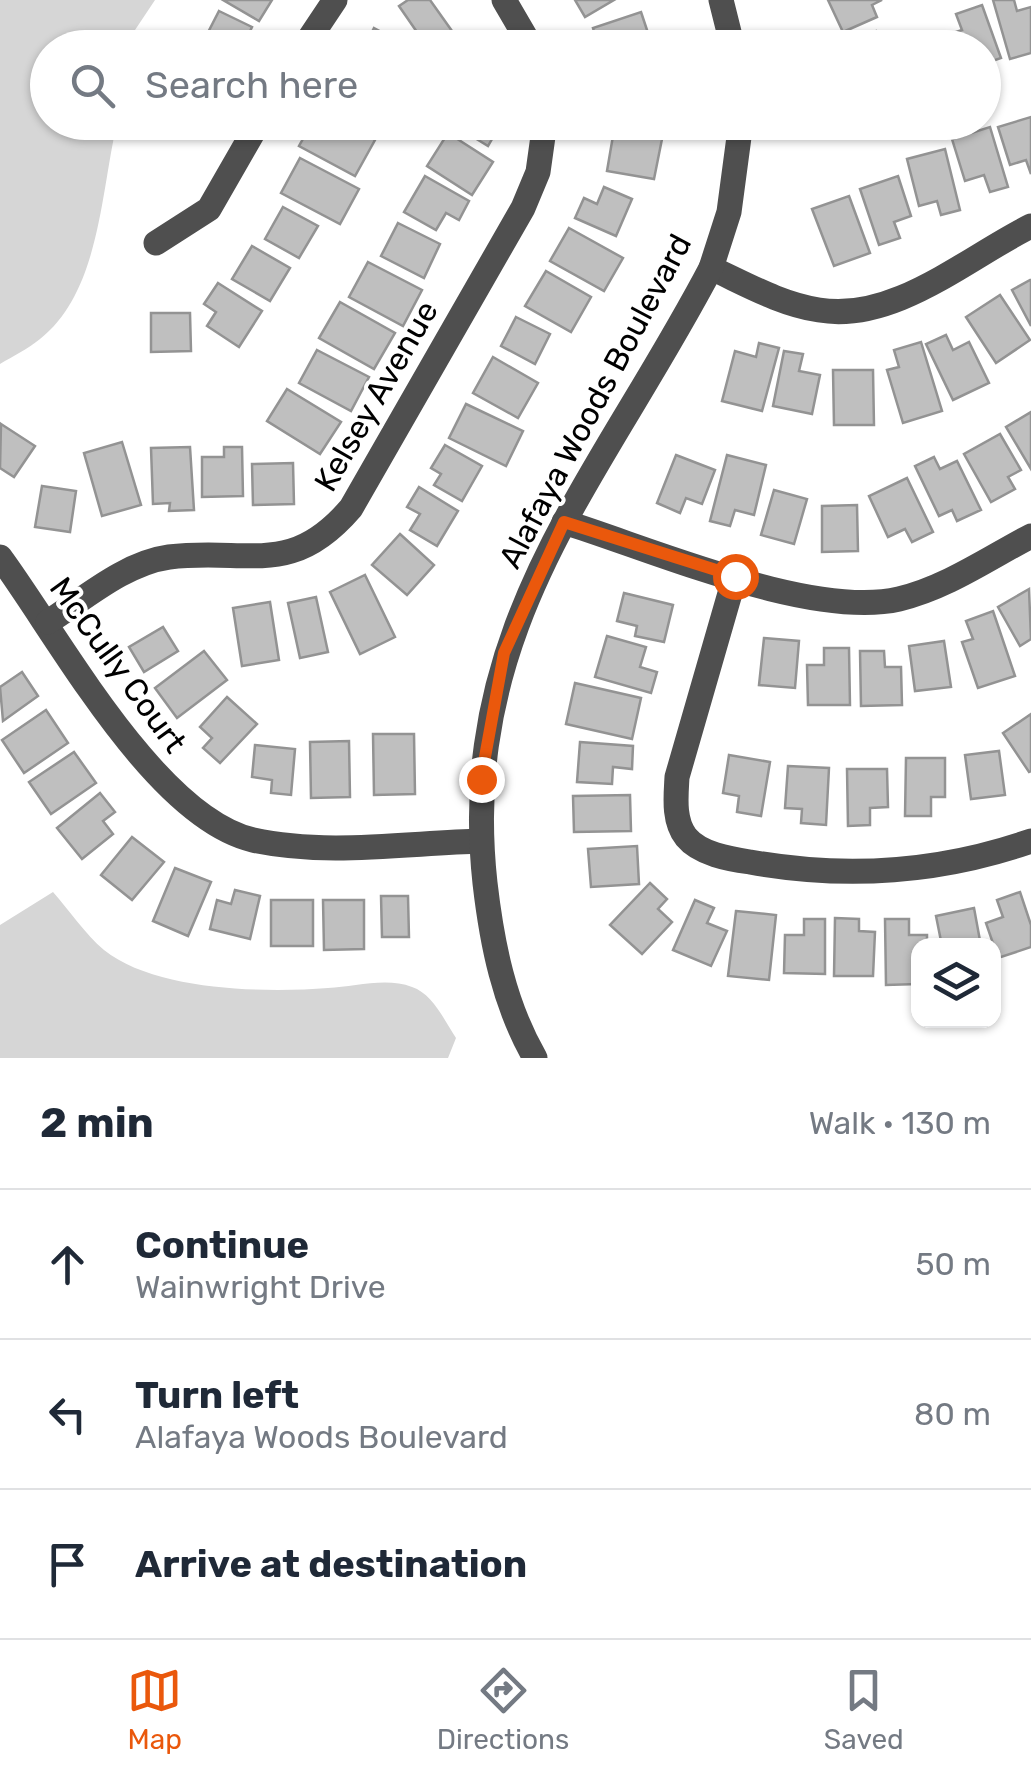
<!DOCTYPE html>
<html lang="en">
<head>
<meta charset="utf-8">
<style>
  :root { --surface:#fff; --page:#f6f6f7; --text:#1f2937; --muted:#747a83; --line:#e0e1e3; --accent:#ea580c }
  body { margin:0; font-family:Rubik,sans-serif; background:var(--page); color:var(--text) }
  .controls { position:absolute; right:30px; bottom:30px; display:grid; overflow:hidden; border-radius:20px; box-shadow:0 2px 8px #0004 }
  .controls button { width:90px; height:90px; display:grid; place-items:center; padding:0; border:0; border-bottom:2px solid var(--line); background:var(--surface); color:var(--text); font:50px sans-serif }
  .stop { position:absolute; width:30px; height:30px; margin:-22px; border:8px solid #ea580c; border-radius:50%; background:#fff }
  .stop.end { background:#ea580c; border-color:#fff; box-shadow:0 2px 10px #0008 }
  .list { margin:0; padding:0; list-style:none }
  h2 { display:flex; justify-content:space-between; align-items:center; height:130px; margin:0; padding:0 40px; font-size:42px }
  h2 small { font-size:32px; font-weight:400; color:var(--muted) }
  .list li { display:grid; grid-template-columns:65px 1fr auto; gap:30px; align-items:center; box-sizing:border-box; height:150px; padding:0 40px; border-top:2px solid var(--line) }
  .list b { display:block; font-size:38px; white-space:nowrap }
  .list p { margin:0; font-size:32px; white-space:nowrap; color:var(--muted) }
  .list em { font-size:32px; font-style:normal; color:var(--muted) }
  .icon { flex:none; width:55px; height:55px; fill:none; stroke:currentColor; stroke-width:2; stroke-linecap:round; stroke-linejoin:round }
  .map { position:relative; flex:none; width:1031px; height:1058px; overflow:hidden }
  .search { position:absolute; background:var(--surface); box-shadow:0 2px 8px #0004; left:30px; right:30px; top:30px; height:110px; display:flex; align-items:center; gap:25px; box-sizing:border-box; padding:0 35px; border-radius:55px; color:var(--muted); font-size:38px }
  .sheet { height:580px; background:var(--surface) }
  nav { display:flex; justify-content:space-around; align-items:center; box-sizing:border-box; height:140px; border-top:2px solid var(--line); background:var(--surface); font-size:28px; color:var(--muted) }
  nav a { display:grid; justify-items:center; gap:5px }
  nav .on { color:var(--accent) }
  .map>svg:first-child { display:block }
  .green { fill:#d6d6d6 }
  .building { fill:#bfbfbf; stroke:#939393; stroke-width:2.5 }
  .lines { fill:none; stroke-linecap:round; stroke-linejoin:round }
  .minor { stroke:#4f4f4f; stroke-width:25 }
  .route { stroke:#ea580c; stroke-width:12 }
  .labels { text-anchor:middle; stroke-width:8; stroke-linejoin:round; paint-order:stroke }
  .street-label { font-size:32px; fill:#000; stroke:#fff }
</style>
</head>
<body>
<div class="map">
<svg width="1031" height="1058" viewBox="0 0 1031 1058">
  <rect width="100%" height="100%" fill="#fff"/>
  <!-- green -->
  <g class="green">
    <path d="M0,0H155L133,33L129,47L48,48V122L117,123C101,191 100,292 40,339C28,349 13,356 0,364Z"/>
    <path d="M53,892C69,910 85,934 104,950C155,991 265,993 328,988C354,987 386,977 412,987C433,994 444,1020 456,1038L448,1058H0V925Z"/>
  </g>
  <!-- building -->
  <g class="building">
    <polygon points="223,0 272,0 259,21"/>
    <polygon points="408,0 430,0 452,31 428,48 399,6"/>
    <polygon points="575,0 614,0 585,17"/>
    <polygon points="828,0 882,0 872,5 877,17 843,32"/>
    <polygon points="993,0 1014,0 1017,11 1031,7 1031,53 1010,59"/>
    <polygon points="982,5 1001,58 984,64 984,48 951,48 947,35 962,30 956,14"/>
    <polygon points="219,11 252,27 242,48 201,46"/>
    <polygon points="641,12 653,48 599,48 593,28"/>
    <polygon points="374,28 412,48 364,48"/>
    <polygon points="876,31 882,48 828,48"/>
    <polygon points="1031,117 1031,174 1026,160 1010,165 998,127"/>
    <polygon points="331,122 343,122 375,140 355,176 299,146 312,123 326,131"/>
    <polygon points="449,122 495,122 500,125 488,146"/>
    <polygon points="990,127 1008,187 990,192 984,175 965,181 952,139"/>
    <polygon points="614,130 662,139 654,179 607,171"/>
    <polygon points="448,133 493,162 472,195 427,166"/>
    <polygon points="945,149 960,210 941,215 937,201 919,206 907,159"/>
    <polygon points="300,158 359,189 340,224 281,193"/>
    <polygon points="425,176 469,201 459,220 446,213 436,230 404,212"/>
    <polygon points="898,176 911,216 894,222 900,238 879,245 860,189"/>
    <polygon points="604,187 632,199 616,236 575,218 584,198 597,204"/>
    <polygon points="849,196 870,253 834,266 812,209"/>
    <polygon points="283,207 318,226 299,258 265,239"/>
    <polygon points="398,223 440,244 424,278 381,256"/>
    <polygon points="569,228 623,258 604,291 550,261"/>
    <polygon points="252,246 290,268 270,301 232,279"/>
    <polygon points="368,262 422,290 403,326 349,297"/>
    <polygon points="546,271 591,297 571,332 525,306"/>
    <polygon points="1030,280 1031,281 1031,326 1012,290"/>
    <polygon points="218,283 262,311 239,347 207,326 216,312 204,304"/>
    <polygon points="1000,295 1030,340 996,363 966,317"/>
    <polygon points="340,302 395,333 374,369 319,338"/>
    <polygon points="151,313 190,313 191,351 151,352"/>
    <polygon points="516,317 550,334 535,364 501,346"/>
    <polygon points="946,335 953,350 969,342 989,383 953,400 926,344"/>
    <polygon points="921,342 942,411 903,423 887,370 899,367 894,350"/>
    <polygon points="759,343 779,348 762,411 722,401 735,351 756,357"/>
    <polygon points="317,350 369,377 351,411 299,383"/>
    <polygon points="784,351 803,354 799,371 820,375 812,414 773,406"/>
    <polygon points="493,357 538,383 518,418 473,393"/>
    <polygon points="833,370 873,370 874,425 834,425"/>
    <polygon points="287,389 341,422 320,454 267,421"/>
    <polygon points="466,404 523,431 506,466 449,438"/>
    <polygon points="1031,412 1031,469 1006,427"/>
    <polygon points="1,424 35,446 14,477 0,468"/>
    <polygon points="1000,434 1021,470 1008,477 1015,489 991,502 964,454"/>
    <polygon points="122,442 141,505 102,516 84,453"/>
    <polygon points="445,445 482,466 462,501 434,485 441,474 431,468"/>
    <polygon points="190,447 194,510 169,511 170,503 153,504 151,448"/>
    <polygon points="224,447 242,447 243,496 202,497 202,457 224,457"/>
    <polygon points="676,455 715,470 702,504 686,498 680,513 657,503"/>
    <polygon points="727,455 766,465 754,515 735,510 730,526 710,521"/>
    <polygon points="934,457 940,469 957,461 981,510 957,521 952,510 939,516 915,466"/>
    <polygon points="293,463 294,504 253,505 252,464"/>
    <polygon points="907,478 933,532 912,542 905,529 888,537 869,496"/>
    <polygon points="42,486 76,491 70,532 35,527"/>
    <polygon points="419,487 458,511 437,546 410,530 420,514 407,507"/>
    <polygon points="774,490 807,499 794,544 761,535"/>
    <polygon points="857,505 858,551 822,552 822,506"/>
    <polygon points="400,534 434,565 407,595 372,565"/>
    <polygon points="365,575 395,637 360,654 330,592"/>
    <polygon points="1029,589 1031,639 1020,646 998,607"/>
    <polygon points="624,593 673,605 664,642 635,636 637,626 617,621"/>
    <polygon points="316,597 328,652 300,658 288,603"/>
    <polygon points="270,602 279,660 242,666 233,608"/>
    <polygon points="993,611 1015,676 978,688 962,642 973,639 966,621"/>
    <polygon points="163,627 178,651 144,672 129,647"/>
    <polygon points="607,636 646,647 640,667 657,672 651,693 595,677"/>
    <polygon points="764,638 799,641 795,688 759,685"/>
    <polygon points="944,641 951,687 915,691 909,646"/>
    <polygon points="824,648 849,648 850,705 808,705 807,665 824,665"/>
    <polygon points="204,651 227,680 177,718 155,688"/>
    <polygon points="860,651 884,651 885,667 901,667 902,705 861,706"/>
    <polygon points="22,672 38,696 3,721 0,687"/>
    <polygon points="575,683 641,698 632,739 566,724"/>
    <polygon points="227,697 257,724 220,763 203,748 212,738 200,727"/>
    <polygon points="46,710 68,743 24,773 2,740"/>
    <polygon points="1031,714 1031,771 1029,772 1003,733"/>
    <polygon points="373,734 414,734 415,794 374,795"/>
    <polygon points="349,741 350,797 311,798 310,742"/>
    <polygon points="580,742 633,746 632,769 613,767 612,784 577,782"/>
    <polygon points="255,745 295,749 291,795 271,793 272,780 252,777"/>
    <polygon points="999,751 1005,795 971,799 965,755"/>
    <polygon points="74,752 96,783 51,814 29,782"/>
    <polygon points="729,755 770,762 761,816 737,812 739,796 723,793"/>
    <polygon points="906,758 945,758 945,797 931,797 931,816 905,816"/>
    <polygon points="788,766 829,768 826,825 801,823 802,809 785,808"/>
    <polygon points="847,769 887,769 888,807 870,808 870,825 848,826"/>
    <polygon points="100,793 115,812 103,821 113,834 82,859 57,828"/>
    <polygon points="630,795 631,831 574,832 573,796"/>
    <polygon points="132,837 164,862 132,900 101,875"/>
    <polygon points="637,846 639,884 591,887 588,849"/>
    <polygon points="175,868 211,882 188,936 153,921"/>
    <polygon points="650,883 667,899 658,909 672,922 642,954 610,925"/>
    <polygon points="235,890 260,896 250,939 210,929 217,900 231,904"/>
    <polygon points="1020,892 1031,925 1031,947 998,958 986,923 1003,917 997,900"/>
    <polygon points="381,896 408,896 409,937 382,937"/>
    <rect x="271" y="900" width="42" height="46"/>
    <polygon points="323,900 364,900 364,949 324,950"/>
    <polygon points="695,900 714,908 707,923 727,931 711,966 673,950"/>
    <polygon points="974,908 981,946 942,946 936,916"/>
    <polygon points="736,911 776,915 769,980 728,976"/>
    <polygon points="835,918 859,919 859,931 875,932 873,976 834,976"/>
    <polygon points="804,919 825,919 825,974 784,973 785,935 804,935"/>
    <polygon points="885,919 909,919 909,935 927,935 927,946 918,946 918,984 886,985"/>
  </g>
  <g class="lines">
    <!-- minor -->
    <g class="minor">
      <polyline points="504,0 532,48"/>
      <polyline points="721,0 733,48"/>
      <polyline points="303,48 335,0"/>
      <polyline points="156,243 209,209 259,122"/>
      <path d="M711,268C746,284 780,304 819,310C894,323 968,257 1031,226"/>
      <path d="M564,522C651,549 812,619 899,599C946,588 989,558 1031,536"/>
      <path d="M0,557C59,637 155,817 253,840C325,856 408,843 481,841"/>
      <path d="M735,576L677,777C676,796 673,820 686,837C700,854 729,859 750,862C845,879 939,873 1031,841"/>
      <path d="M48,622C84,599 125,563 169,557C248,547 290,579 351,508L523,208L538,172L545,122"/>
      <path d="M535,1058C504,1004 492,944 485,883C457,625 600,480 711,268L729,212L741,122"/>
    </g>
  </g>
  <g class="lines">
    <!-- route -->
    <polyline class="route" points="481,779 504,653 564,522 735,576"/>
  </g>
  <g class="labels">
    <!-- street labels -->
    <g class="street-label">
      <text transform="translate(376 396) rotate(-60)" y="11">Kelsey Avenue</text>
      <text transform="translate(595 401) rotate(-62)" y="11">Alafaya Woods Boulevard</text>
      <text transform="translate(118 665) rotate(54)" y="11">McCully Court</text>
    </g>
  </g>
</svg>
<div class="controls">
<button><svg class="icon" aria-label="layers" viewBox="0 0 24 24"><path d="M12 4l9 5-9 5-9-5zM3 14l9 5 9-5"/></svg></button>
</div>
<div class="stop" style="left:735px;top:576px"></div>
<div class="stop end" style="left:481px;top:779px"></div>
<div class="search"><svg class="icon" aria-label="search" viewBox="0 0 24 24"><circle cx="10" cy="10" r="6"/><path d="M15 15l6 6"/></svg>Search here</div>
</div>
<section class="sheet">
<h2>2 min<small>Walk · 130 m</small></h2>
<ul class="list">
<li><svg class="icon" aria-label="ahead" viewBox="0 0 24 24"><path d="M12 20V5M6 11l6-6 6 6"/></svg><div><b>Continue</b><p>Wainwright Drive</p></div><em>50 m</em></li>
<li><svg class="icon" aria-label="left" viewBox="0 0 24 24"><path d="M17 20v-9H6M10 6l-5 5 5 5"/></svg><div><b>Turn left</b><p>Alafaya Woods Boulevard</p></div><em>80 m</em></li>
<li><svg class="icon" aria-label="arrive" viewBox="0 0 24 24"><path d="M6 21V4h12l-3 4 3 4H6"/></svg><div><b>Arrive at destination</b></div></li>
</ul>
</section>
<nav>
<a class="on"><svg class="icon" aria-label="map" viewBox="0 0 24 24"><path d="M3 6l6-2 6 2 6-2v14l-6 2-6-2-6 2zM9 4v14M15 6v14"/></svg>Map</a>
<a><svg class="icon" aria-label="directions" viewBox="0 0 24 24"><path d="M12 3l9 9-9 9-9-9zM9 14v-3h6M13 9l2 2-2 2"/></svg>Directions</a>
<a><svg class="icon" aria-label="saved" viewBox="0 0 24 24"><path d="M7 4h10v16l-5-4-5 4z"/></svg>Saved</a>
</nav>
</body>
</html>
